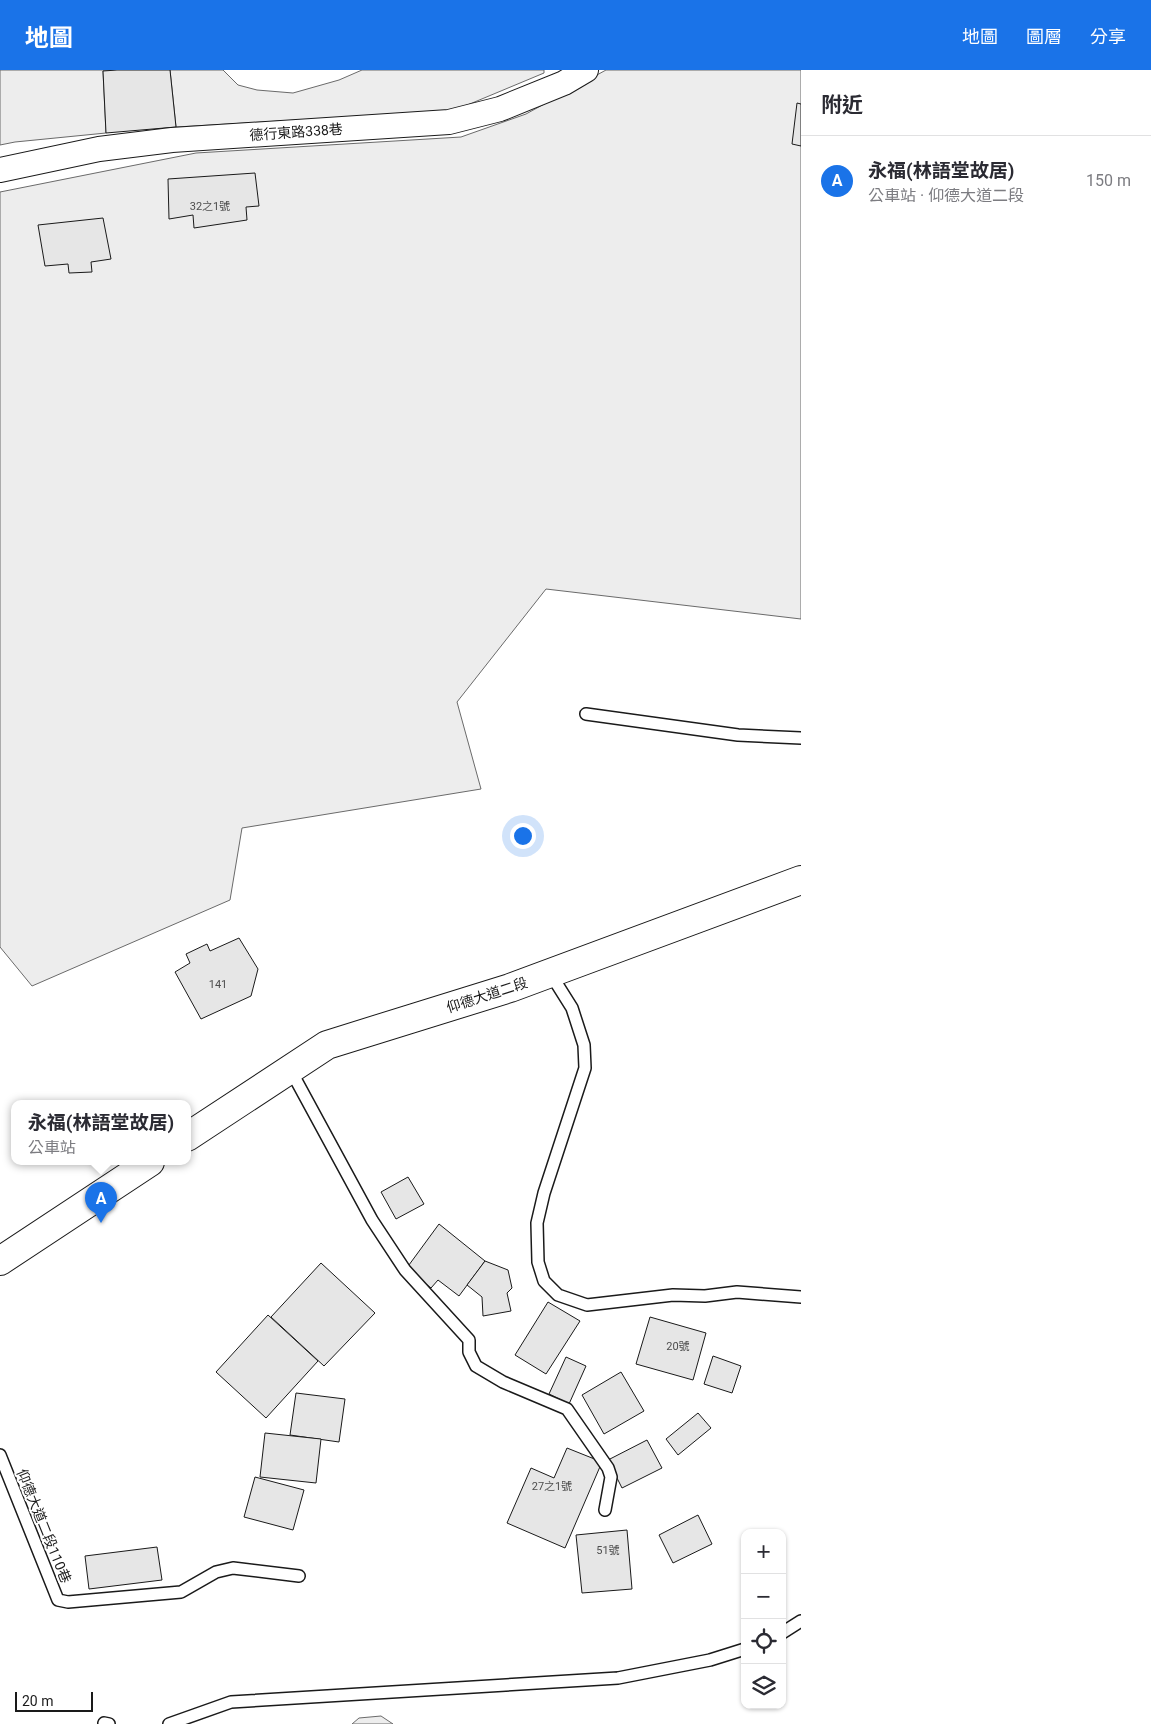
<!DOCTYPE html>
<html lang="zh-TW">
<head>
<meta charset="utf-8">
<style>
  :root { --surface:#fff; --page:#f7f7f7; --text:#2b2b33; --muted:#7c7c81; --line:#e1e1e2; --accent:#1a73e8 }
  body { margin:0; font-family:Roboto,"Noto Sans TC",sans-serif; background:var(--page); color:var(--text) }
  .controls { position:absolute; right:15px; bottom:15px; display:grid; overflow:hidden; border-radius:10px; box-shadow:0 1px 4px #0004 }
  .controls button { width:45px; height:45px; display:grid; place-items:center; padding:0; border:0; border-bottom:1px solid var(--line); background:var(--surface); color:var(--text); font:25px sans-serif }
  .scale { position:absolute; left:15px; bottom:12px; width:78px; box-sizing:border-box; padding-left:5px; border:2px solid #1a1a1a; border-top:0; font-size:14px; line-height:18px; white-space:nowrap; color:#1a1a1a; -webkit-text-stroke:4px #fff; paint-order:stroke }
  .you { position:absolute; left:522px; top:765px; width:18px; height:18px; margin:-12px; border:4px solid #fff; border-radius:50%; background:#1a73e8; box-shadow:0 0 0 8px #1a73e833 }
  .badge { display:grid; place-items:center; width:32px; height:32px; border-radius:50%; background:var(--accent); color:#fff; font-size:16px; font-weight:700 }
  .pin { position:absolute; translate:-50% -41px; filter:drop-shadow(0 1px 2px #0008) }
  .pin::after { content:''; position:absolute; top:26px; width:18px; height:15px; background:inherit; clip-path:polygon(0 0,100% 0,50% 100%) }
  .popup { position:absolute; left:11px; top:1030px; width:180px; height:65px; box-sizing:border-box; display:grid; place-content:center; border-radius:10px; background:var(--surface); filter:drop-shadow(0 1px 4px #0005); font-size:16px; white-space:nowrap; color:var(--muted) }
  .popup b { font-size:19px; color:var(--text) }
  .popup::after { content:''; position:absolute; left:50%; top:100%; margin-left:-10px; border:10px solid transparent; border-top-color:var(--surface) }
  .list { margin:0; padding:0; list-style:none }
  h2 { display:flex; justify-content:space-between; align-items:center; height:65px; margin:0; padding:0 20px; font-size:21px }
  h2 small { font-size:16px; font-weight:400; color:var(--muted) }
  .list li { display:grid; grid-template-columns:32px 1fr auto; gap:15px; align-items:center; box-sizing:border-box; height:90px; padding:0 20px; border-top:1px solid var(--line) }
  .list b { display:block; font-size:19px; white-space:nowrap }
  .list p { margin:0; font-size:16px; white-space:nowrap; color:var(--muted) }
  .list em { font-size:16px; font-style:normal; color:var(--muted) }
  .icon { flex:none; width:28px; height:28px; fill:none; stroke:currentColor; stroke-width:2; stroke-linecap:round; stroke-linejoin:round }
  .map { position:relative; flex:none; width:801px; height:1654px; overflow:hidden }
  header { display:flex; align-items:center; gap:30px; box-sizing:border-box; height:70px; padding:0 25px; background:var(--accent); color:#fff }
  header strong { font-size:24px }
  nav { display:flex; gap:28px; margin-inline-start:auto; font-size:18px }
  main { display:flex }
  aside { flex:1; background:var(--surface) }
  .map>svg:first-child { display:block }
  .green { fill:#ededed; stroke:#6a6a6a }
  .building { fill:#e6e6e6; stroke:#1a1a1a }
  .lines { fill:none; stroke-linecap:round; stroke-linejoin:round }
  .service-casing { stroke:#1a1a1a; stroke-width:14 }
  .minor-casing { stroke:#1a1a1a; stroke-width:26 }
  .primary-casing { stroke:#1a1a1a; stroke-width:30 }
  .service { stroke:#fff; stroke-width:11 }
  .minor { stroke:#fff; stroke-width:24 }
  .primary { stroke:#fff; stroke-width:28 }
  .labels { text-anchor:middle; stroke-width:4; stroke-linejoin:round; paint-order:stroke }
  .number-label { font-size:11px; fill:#4d4d4d }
  .street-label { font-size:14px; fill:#1a1a1a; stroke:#fff }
</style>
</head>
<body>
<header>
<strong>地圖</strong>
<nav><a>地圖</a><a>圖層</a><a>分享</a></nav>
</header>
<main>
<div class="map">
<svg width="801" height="1654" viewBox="0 0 801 1654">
  <rect width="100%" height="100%" fill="#fff"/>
  <!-- green -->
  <g class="green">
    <polygon points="0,0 117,0 103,1 106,63 15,72 0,75"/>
    <polygon points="170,0 223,0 238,15 257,20 293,23 339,10 362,0 544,0 544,3 453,41 176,57"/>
    <polygon points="606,0 801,0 801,549 546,519 457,632 481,719 242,758 230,830 32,916 0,877 0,122 196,83 461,67 526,44"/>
    <polygon points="381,1646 393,1654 352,1654 359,1648"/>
  </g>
  <!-- building -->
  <g class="building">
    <polygon points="117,0 170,0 176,57 106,63 103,1"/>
    <polygon points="797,33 801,34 801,76 792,74"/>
    <polygon points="255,103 259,136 246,137 247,150 194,158 193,145 169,149 168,109"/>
    <polygon points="103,148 111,189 91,192 92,202 69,203 68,194 45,196 38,155"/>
    <polygon points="239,868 258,899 251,926 201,949 175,902 190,893 186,884 207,874 210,881"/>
    <polygon points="408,1107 424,1134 396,1149 381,1122"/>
    <polygon points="439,1154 485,1191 459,1226 438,1210 431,1218 406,1199"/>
    <polygon points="485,1191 508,1200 512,1218 507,1223 511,1241 483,1246 482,1227 467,1215"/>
    <polygon points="321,1193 375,1243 324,1296 271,1247"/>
    <polygon points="548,1232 580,1251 546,1304 515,1285"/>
    <polygon points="268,1245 318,1291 266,1348 216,1302"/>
    <polygon points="650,1247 706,1263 693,1310 636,1294"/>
    <polygon points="713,1286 741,1296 732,1323 704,1314"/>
    <polygon points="566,1287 586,1296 569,1334 549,1324"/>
    <polygon points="621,1302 644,1341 604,1364 582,1325"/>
    <polygon points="296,1323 345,1329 339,1372 290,1365"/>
    <polygon points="698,1343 711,1358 678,1385 666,1369"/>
    <polygon points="265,1363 321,1369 316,1413 260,1407"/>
    <polygon points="647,1370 662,1398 622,1418 608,1390"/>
    <polygon points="567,1378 602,1392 565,1478 507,1453 531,1398 554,1408"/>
    <polygon points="255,1407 304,1420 293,1460 244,1447"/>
    <polygon points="698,1445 712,1474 673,1493 659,1465"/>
    <polygon points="627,1460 632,1519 582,1523 576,1465"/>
    <polygon points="157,1477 162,1510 89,1519 85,1486"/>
  </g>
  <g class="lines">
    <defs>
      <g id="service">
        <polyline points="586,644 738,665 801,668"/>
        <polyline points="550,903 572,938 584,975 585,998 544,1123 537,1153 538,1192 544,1211 558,1225 587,1235 673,1225 705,1226 737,1222 801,1227"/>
        <polyline points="290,999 372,1150 405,1200 469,1270 469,1282 476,1296 503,1312 567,1339 608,1398 611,1407 605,1440"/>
        <polyline points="0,1385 58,1530 68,1532 181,1522 216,1502 233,1498 299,1506"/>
        <polyline points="782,1563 801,1551"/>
        <polyline points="104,1653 109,1654"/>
        <polyline points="169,1654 231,1632 618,1608 710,1590 745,1579"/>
      </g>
      <polyline id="minor" points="0,100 99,79 172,70 449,52 500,39 564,13 586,0"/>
      <g id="primary">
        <polyline points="187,1067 327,975 510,918 801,810"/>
        <polyline points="0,1191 150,1092"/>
      </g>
    </defs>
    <!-- service casing -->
    <use href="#service" class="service-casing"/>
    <!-- minor casing -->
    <use href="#minor" class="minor-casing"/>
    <!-- primary casing -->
    <use href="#primary" class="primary-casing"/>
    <!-- service -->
    <use href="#service" class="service"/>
    <!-- minor -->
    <use href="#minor" class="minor"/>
    <!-- primary -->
    <use href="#primary" class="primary"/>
  </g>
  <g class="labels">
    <!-- number labels -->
    <g class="number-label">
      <text x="210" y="140">32之1號</text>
      <text x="218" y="918">141</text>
      <text x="678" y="1280">20號</text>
      <text x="552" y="1420">27之1號</text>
      <text x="608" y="1484">51號</text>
    </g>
    <!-- street labels -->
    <g class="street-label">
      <text transform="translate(296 62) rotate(-4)" y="5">德行東路338巷</text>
      <text transform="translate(487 925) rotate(-18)" y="5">仰德大道二段</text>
      <text transform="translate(44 1456) rotate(68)" y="5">仰德大道二段110巷</text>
    </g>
  </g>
</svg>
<div class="controls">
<button>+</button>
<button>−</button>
<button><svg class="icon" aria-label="locate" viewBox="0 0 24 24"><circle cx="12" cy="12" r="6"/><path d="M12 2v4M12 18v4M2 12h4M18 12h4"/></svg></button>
<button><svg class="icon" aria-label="layers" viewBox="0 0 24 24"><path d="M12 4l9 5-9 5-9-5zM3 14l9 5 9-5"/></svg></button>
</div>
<div class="scale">20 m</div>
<div class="you"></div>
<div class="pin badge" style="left:101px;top:1153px">A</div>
<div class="popup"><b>永福(林語堂故居)</b>公車站</div>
</div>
<aside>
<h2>附近<small></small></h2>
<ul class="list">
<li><span class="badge">A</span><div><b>永福(林語堂故居)</b><p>公車站 · 仰德大道二段</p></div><em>150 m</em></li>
</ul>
</aside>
</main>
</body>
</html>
